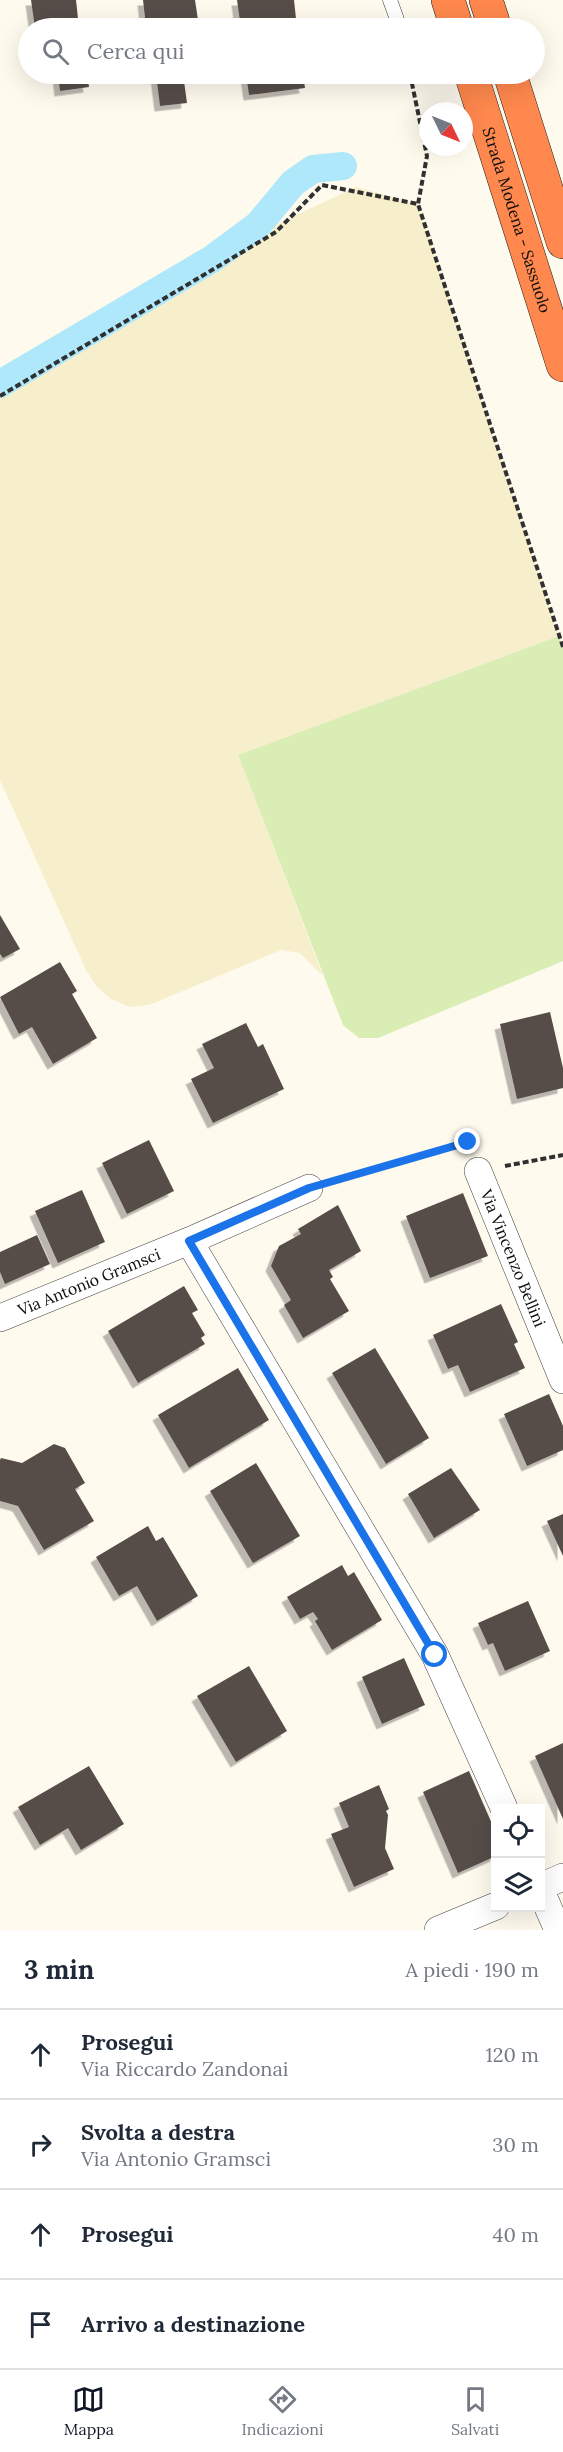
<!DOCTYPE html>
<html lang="it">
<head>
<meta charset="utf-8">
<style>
  :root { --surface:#fff; --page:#f6f6f7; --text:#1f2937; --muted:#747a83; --line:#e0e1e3; --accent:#111827 }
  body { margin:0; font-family:Lora,serif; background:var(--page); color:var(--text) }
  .controls { position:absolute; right:18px; bottom:18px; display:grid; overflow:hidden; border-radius:0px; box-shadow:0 6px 24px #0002 }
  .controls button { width:54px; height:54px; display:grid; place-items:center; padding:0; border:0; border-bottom:2px solid var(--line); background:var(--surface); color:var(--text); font:30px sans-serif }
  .compass { position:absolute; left:419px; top:102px; width:54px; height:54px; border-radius:50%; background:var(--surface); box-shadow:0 6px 24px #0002; rotate:133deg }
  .stop { position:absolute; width:18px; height:18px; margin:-14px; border:4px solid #1a73e8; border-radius:50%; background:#fff }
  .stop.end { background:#1a73e8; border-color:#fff; box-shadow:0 2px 6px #0008 }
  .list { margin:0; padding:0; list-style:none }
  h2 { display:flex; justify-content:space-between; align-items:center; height:78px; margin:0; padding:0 24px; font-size:26px }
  h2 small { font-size:20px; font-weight:400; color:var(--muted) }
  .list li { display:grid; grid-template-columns:39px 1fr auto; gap:18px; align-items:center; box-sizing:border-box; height:90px; padding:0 24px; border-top:2px solid var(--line) }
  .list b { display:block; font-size:22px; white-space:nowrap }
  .list p { margin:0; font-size:20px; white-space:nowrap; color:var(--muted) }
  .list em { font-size:20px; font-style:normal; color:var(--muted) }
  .icon { flex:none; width:33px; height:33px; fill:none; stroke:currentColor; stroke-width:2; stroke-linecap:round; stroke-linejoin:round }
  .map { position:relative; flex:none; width:563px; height:1930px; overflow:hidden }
  .search { position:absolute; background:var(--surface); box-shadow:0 6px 24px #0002; left:18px; right:18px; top:18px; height:66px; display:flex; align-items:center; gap:15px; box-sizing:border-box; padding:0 21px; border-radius:33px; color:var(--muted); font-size:22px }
  .sheet { height:438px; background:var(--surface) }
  nav { display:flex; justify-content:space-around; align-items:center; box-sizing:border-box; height:84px; border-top:2px solid var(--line); background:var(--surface); font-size:16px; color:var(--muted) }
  nav a { display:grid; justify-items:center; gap:3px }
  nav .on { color:var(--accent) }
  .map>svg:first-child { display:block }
  .farmland { fill:#f7eecc }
  .green { fill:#d9edb5 }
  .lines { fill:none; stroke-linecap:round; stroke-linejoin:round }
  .canal { stroke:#afe8fb; stroke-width:28 }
  .building { fill:#574d49; filter:url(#shadow) }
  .lane-casing { stroke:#414141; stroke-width:15 }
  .street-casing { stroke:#414141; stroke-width:28 }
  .highway-casing { stroke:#1f1f1f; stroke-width:34 }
  .path { stroke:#303030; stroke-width:4; stroke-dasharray:6 3; stroke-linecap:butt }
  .lane { stroke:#fff; stroke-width:14 }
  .street { stroke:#fff; stroke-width:27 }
  .highway { stroke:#fe884d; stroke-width:33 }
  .route { stroke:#1a73e8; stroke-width:8 }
  .labels { text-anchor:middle; stroke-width:6; stroke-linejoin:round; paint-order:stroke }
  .street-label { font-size:16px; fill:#0e0e0e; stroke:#fff }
</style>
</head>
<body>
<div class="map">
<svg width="563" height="1930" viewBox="0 0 563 1930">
  <defs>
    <filter id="shadow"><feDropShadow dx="-5.5" dy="5.5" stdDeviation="0" flood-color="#0004"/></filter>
  </defs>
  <rect width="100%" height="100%" fill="#fffaee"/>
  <!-- farmland -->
  <polygon class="farmland" points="356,187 418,204 559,636 238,755 323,976 300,953 281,950 149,1005 130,1007 111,999 97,987 86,970 0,780 0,379 137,290"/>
  <!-- green -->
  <polygon class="green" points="559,636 563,647 563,961 378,1038 359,1038 343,1025 238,755"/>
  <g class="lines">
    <!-- canal -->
    <polyline class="canal" points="0,384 212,259 258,225 293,183 313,169 343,166"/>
  </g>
  <!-- building -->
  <g class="building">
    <polygon points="31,0 76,0 79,28 35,28"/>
    <polygon points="143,0 195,0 198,20 146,26"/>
    <polygon points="237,0 294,0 297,28 241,28"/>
    <polygon points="58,74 87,74 89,87 60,91"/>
    <polygon points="156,74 183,74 187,103 160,106"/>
    <polygon points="246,74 303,74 305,88 249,95"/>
    <polygon points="0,915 20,949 3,958 0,954"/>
    <polygon points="60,962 77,991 72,994 97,1038 53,1064 32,1027 19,1034 0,997"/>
    <polygon points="550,1012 563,1068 563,1088 517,1099 500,1024"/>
    <polygon points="246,1023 258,1047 263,1044 284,1089 213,1123 191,1079 214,1068 202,1044"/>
    <polygon points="149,1140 174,1191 127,1214 102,1163"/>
    <polygon points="82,1190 105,1242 58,1263 35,1211"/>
    <polygon points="463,1193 488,1256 430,1278 406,1216"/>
    <polygon points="338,1205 361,1251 329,1270 333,1277 330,1279 349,1311 303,1338 284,1305 291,1300 271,1266 279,1246 301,1234 298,1229"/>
    <polygon points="37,1235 50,1264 5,1284 0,1272 0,1252"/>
    <polygon points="184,1286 198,1310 192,1313 205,1335 201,1338 205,1344 138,1383 108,1331"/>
    <polygon points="501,1304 518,1342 514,1344 525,1368 470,1392 458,1365 448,1369 433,1335"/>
    <polygon points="375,1348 429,1438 386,1464 332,1373"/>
    <polygon points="238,1368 269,1420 189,1468 158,1415"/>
    <polygon points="549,1394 563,1426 563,1450 527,1466 504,1414"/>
    <polygon points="54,1444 65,1448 85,1483 75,1489 94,1521 44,1550 18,1506 0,1501 0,1460 1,1458 22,1463"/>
    <polygon points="256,1463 300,1536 253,1563 210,1491"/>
    <polygon points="451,1468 480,1510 434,1538 408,1494"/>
    <polygon points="563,1514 563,1556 547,1521"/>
    <polygon points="148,1526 156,1541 163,1537 198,1596 157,1621 137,1586 119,1596 96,1557"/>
    <polygon points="342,1565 348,1576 354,1572 382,1620 332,1650 315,1621 318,1619 313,1612 300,1619 287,1597"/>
    <polygon points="528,1601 550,1651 505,1671 493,1643 488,1645 478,1623"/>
    <polygon points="404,1658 425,1705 382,1724 362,1677"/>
    <polygon points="249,1666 287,1731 236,1762 197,1696"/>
    <polygon points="563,1743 563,1819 535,1756"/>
    <polygon points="89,1766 124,1824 81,1850 68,1828 40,1845 18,1807"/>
    <polygon points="469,1771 496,1833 496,1856 458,1873 423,1792"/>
    <polygon points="379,1785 389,1809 386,1811 388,1815 385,1848 394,1869 354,1887 331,1834 349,1827 339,1803"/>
  </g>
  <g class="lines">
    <defs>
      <polyline id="lane" points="390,0 400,28"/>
      <g id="street">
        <path id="s1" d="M478,1171L563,1380"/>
        <polyline points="189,1241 435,1655 504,1808"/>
        <path id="s2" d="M0,1318L189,1241L309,1188"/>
        <polyline points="540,1887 563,1877"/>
        <polyline points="540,1889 558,1930"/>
        <polyline points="438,1930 496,1906"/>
      </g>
      <g id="highway">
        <polyline points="448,0 457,28"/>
        <polyline points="486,0 495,28"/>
        <path id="s3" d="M471,74L563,365"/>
        <polyline points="510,74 563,242"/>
      </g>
    </defs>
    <!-- lane casing -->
    <use href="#lane" class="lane-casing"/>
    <!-- street casing -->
    <use href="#street" class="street-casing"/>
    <!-- highway casing -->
    <use href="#highway" class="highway-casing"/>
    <!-- path -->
    <g class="path">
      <polyline points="410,74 427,156 418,204"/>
      <polyline points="0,396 276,232 322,185 418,204 563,647"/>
      <polyline points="505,1166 563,1155"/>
      <polyline points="333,1181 468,1142 470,1147"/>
    </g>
    <!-- lane -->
    <use href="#lane" class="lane"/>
    <!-- street -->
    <use href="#street" class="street"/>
    <!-- highway -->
    <use href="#highway" class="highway"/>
  </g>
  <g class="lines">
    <!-- route -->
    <polyline class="route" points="435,1655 189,1241 309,1188 468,1142"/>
  </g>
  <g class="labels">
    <!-- street labels -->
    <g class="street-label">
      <text dy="6" stroke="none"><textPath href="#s3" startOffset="153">Strada Modena - Sassuolo</textPath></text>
      <text dy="6" stroke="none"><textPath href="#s1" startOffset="94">Via Vincenzo Bellini</textPath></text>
      <text dy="6" stroke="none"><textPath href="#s2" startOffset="96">Via Antonio Gramsci</textPath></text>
    </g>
  </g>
</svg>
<div class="controls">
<button><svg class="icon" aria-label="locate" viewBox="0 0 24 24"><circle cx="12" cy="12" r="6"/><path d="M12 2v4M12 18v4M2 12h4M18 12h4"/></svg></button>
<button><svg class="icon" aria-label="layers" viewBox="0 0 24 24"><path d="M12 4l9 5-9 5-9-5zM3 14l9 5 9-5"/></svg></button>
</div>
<svg class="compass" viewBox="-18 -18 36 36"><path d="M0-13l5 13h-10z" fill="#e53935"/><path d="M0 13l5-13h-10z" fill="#747a83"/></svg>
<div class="stop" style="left:435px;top:1655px"></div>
<div class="stop end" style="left:468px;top:1142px"></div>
<div class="search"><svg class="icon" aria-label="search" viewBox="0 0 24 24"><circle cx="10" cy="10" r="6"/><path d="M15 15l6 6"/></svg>Cerca qui</div>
</div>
<section class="sheet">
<h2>3 min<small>A piedi · 190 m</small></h2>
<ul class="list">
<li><svg class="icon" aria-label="ahead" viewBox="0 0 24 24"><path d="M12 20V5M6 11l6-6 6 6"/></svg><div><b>Prosegui</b><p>Via Riccardo Zandonai</p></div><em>120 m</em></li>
<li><svg class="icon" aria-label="right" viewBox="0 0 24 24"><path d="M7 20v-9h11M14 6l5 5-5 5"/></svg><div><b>Svolta a destra</b><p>Via Antonio Gramsci</p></div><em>30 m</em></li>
<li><svg class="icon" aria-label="ahead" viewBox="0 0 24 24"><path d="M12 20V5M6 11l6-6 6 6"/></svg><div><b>Prosegui</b></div><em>40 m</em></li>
<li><svg class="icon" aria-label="arrive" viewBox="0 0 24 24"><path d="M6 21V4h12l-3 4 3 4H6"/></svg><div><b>Arrivo a destinazione</b></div></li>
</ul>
</section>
<nav>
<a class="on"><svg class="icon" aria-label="map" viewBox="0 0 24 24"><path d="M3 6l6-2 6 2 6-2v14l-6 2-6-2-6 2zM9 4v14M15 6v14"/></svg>Mappa</a>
<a><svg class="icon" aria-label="directions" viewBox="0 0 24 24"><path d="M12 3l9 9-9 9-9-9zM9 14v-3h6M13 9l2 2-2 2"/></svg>Indicazioni</a>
<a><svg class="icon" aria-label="saved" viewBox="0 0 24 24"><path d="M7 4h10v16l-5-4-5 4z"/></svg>Salvati</a>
</nav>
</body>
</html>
